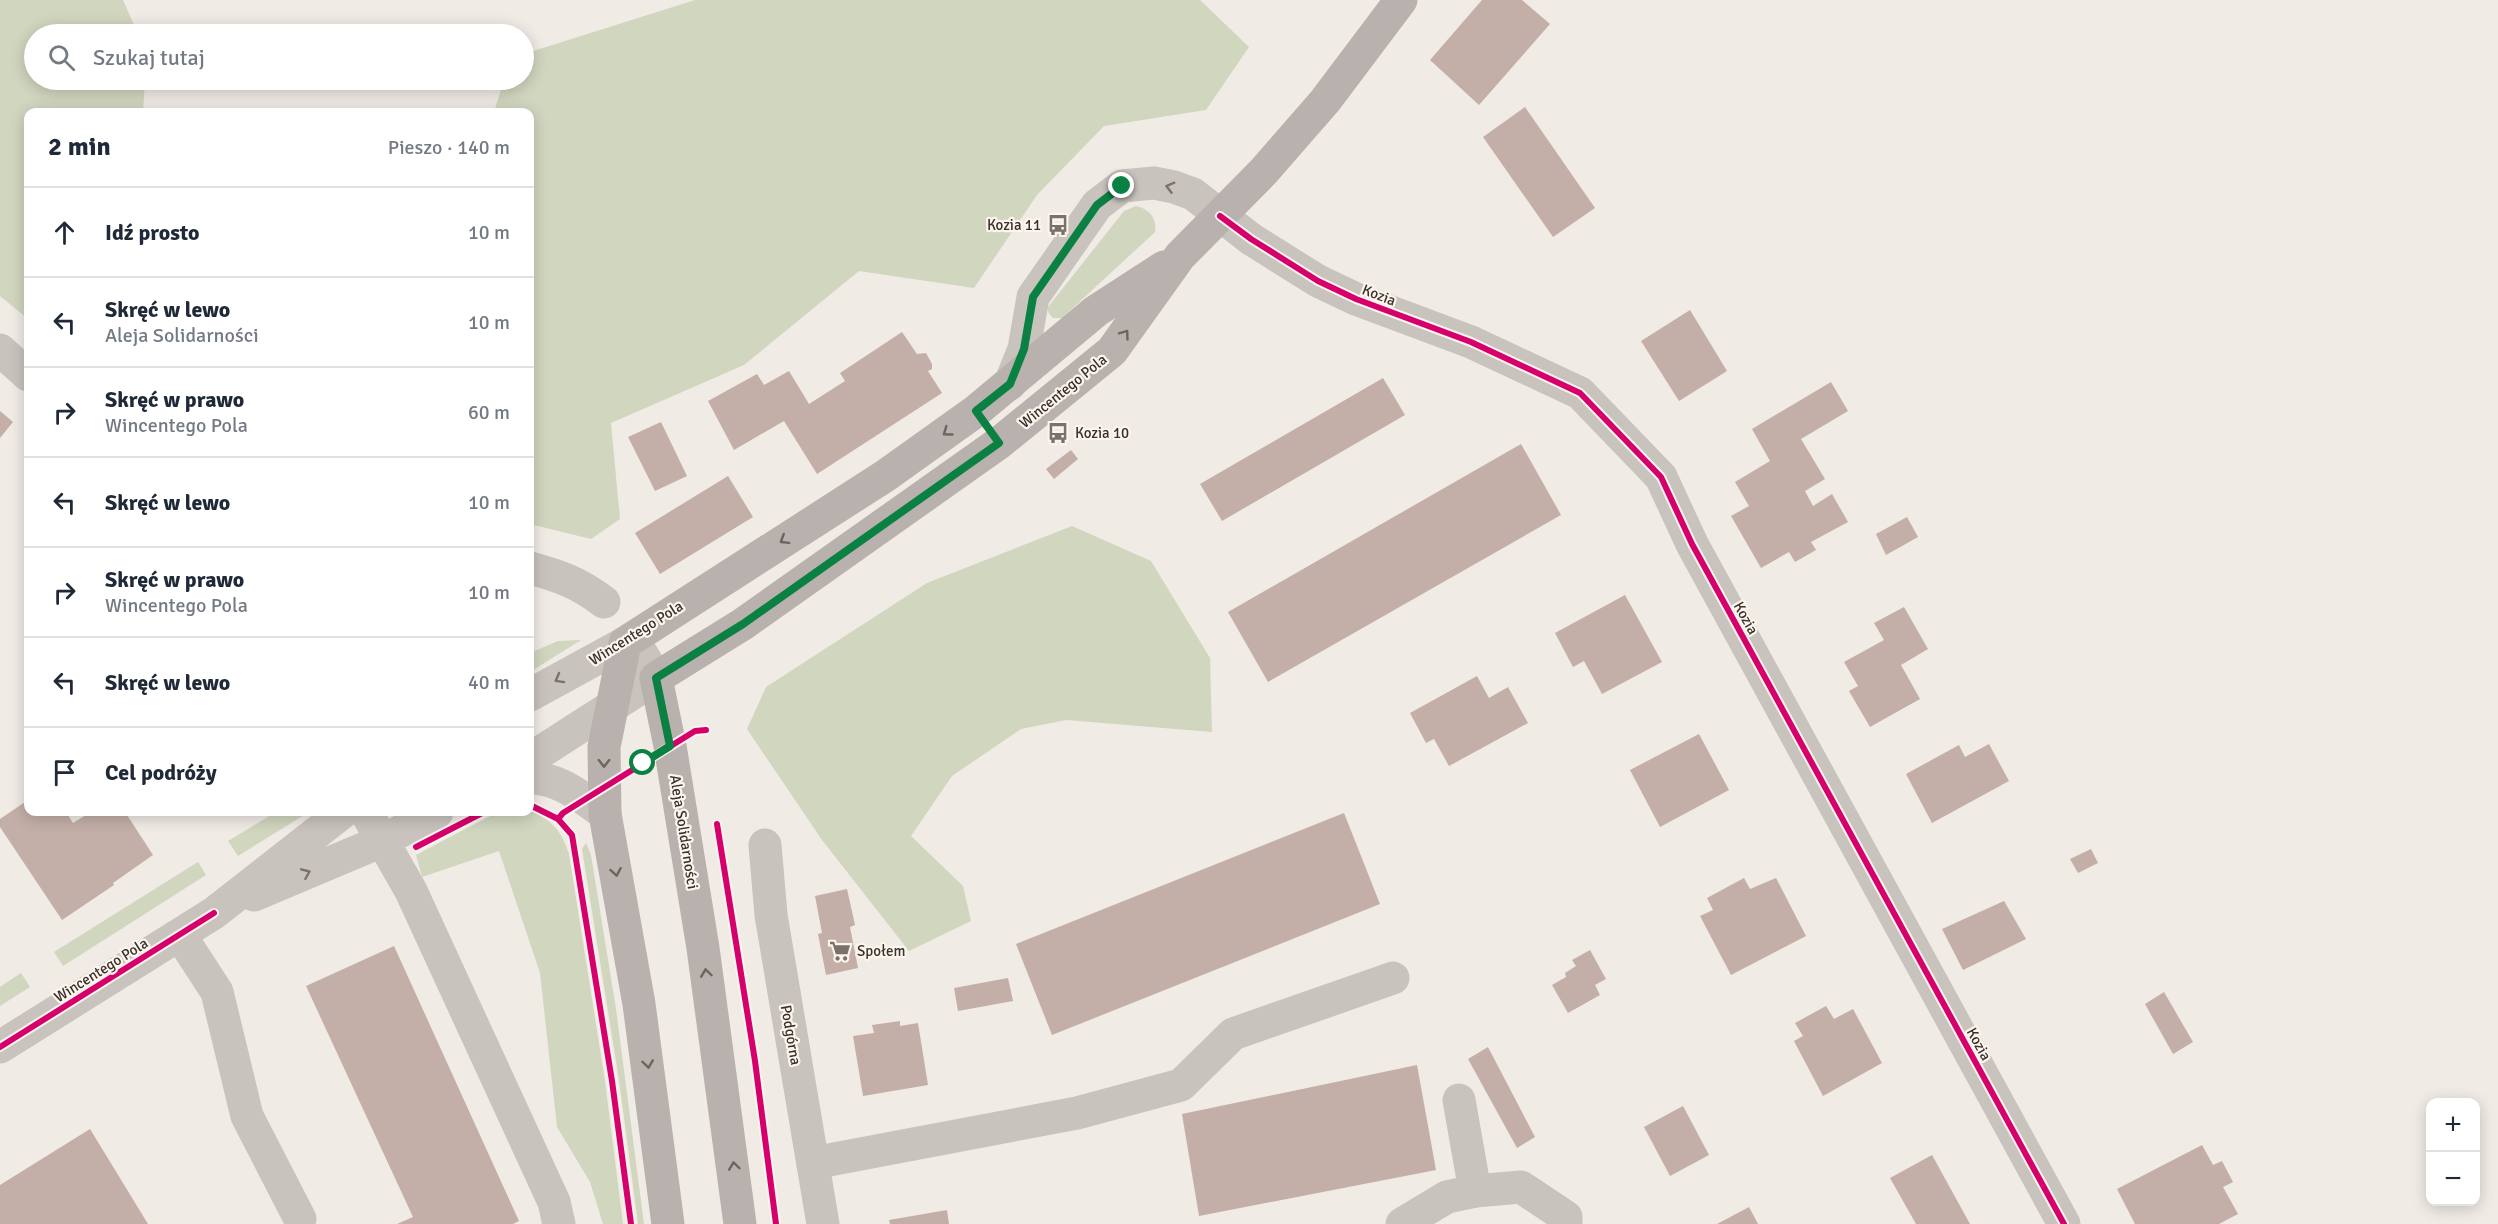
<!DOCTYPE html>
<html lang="pl">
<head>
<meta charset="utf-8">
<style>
  :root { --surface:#fff; --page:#f2f2f3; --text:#1f2937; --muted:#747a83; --line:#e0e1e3 }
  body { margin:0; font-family:Signika,sans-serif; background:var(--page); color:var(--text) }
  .controls { position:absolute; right:18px; bottom:18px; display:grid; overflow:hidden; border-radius:12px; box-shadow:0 3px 15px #0003 }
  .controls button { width:54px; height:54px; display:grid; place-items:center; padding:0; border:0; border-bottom:2px solid var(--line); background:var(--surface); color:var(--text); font:30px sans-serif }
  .stop { position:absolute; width:18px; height:18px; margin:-14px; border:4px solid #0b8043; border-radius:50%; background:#fff }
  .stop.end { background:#0b8043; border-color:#fff; box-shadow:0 2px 6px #0008 }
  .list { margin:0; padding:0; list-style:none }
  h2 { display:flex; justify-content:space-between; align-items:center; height:78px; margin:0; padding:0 24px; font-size:26px }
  h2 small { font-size:20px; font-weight:400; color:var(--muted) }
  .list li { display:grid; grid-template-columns:39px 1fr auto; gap:18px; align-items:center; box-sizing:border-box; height:90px; padding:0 24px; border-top:2px solid var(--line) }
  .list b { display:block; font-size:22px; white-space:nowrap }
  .list p { margin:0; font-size:20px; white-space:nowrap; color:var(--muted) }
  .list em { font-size:20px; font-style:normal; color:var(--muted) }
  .icon { flex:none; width:33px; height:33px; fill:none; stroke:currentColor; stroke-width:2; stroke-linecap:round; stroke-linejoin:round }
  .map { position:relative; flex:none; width:2498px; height:1224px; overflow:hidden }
  .search { position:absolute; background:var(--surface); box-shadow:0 3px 15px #0003; left:24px; top:24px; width:510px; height:66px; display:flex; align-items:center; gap:15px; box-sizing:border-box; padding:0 21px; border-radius:33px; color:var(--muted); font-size:22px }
  .panel { position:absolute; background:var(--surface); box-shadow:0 3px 15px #0003; left:24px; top:108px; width:510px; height:708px; border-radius:12px }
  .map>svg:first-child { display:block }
  .green { fill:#d1d6bf }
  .building { fill:#c3afa7 }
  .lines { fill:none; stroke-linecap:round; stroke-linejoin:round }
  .minor { stroke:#c9c3be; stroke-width:33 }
  .major { stroke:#b8b1ad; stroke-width:33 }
  .cycleway-casing { stroke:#fbf5ee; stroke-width:10 }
  .cycleway { stroke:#d6006c; stroke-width:6 }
  .oneway { stroke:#7b726d }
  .oneway2 { stroke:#6d645f }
  .route { stroke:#0b8043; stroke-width:8 }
  .labels { text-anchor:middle; stroke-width:4.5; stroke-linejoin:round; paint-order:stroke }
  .poi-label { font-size:15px; fill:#3b302b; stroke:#fbf5ee; text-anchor:start }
  .street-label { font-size:15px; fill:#3b302b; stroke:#fbf5ee }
</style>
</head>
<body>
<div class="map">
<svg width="2498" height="1224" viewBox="0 0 2498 1224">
  <rect width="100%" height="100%" fill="#f0ebe5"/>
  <!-- green -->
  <g class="green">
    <polygon points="0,0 123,0 138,34 34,34 34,80 145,80 143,112 28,112 28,319 0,296"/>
    <polygon points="695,0 1200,0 1249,47 1206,110 1104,126 1037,195 974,288 859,271 744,365 611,423 620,519 591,539 530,524 530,112 494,112 504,80 524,80 524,54"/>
    <path d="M1136,206C1150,209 1157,219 1155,232L1062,318H1053L1048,312V307L1124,211Z"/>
    <polygon points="1072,526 1151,561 1210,658 1212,732 1066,720 1021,729 952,776 911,836 963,886 971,921 909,951 822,840 747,729 766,687 927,583"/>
    <polygon points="581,640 530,672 530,653 558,641"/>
    <path d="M530,811C552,819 562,832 569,854L605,1081L623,1224H603L590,1182L557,1127L540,973L499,851L422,877L416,855L492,815L504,812Z"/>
    <polygon points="276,812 309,812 238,856 228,841"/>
    <polygon points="586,843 591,855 616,1009 644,1224 638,1224 619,1080 582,849"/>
    <polygon points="198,862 206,875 63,966 54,952"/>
    <polygon points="21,973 30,987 0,1006 0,987"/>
  </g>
  <!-- building -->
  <g class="building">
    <polygon points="1482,0 1522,0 1550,24 1479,105 1430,60"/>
    <polygon points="1525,107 1595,208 1553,237 1483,137"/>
    <polygon points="1690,310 1727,371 1679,401 1641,341"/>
    <polygon points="902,332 917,354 926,353 932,364 932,369 928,371 942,393 817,474 784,421 734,450 708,401 757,374 764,385 789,371 809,404 845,381 840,373"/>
    <polygon points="1383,378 1405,415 1222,521 1200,484"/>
    <polygon points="1831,382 1848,411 1801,439 1825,479 1805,491 1813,506 1832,494 1848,522 1811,542 1816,550 1795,562 1789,552 1761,568 1731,516 1749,506 1735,482 1770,461 1752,429"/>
    <polygon points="0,411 13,422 0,438"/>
    <polygon points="661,422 687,476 655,491 628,437"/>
    <polygon points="1521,444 1561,515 1268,682 1228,612"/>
    <polygon points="1071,450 1078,459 1054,479 1046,469"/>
    <polygon points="728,476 753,517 660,574 635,533"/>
    <polygon points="1907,517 1918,537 1886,555 1876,534"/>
    <polygon points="1625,595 1662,662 1602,694 1584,661 1573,667 1555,633"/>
    <polygon points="1904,607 1928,649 1901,665 1920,699 1870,727 1849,691 1858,686 1844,662 1884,640 1874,623"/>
    <polygon points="1477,676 1489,698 1508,687 1528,723 1449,766 1434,739 1426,743 1410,713"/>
    <polygon points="1699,734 1729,790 1660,827 1630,770"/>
    <polygon points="1989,744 2009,781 1932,823 1906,774 1959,745 1965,757"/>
    <polygon points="28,800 28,812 66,812 73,823 91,812 125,812 153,855 113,883 114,885 62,920 0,827 0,819"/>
    <polygon points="1344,813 1380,904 1052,1035 1016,944"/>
    <polygon points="2091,849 2098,863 2078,873 2070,859"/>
    <polygon points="1744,878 1750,889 1776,878 1806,936 1731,975 1700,916 1713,910 1707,898"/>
    <polygon points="847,889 855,925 850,927 858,968 826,975 818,934 822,933 815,896"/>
    <polygon points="2004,901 2026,939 1963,970 1942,929"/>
    <polygon points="394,946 519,1221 513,1224 397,1224 413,1217 306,986"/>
    <polygon points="1590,950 1606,979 1595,985 1600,995 1568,1013 1552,985 1566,977 1565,973 1576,966 1572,960"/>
    <polygon points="1008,978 1013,1001 958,1011 954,988"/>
    <polygon points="2164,992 2193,1042 2173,1054 2145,1004"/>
    <polygon points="1826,1006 1834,1019 1853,1009 1882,1063 1823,1096 1794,1041 1803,1036 1795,1023"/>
    <polygon points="900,1021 900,1026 918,1023 928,1085 863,1096 853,1036 874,1033 872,1025"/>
    <polygon points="1488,1047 1535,1137 1517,1148 1468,1059"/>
    <polygon points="1417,1065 1436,1170 1199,1216 1182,1114"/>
    <polygon points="1683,1106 1709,1155 1670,1176 1644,1127"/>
    <polygon points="90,1129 148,1224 0,1224 0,1185"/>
    <polygon points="2202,1145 2213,1165 2222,1161 2233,1182 2223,1187 2238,1214 2219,1224 2135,1224 2117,1189"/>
    <polygon points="1932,1155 1959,1204 1970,1224 1916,1224 1890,1178"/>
    <polygon points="1749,1207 1758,1224 1717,1224"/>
    <polygon points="947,1210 949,1224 890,1224 889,1220"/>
  </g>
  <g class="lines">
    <!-- minor -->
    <g class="minor">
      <polyline points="0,350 28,375"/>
      <polyline points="1010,384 1024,349 1033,297 1097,205 1122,186 1154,183 1174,187 1193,194 1251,239 1318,281 1356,299 1471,342 1580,393 1661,477 1692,544 2064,1224"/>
      <path d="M530,568C560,576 579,583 604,602"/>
      <polyline points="530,695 625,643 642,654 656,678 530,759"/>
      <path d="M530,778C560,778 581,797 605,814"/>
      <polyline points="366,812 411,891 554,1202 559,1224"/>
      <polyline points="765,845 771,915 823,1224"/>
      <polyline points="254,895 382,841 437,812"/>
      <polyline points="180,935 217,992 247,1116 300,1219"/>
      <polyline points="0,1047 214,913 343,812"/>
      <polyline points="813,1163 1077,1113 1181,1085 1233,1034 1393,978"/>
      <polyline points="1475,1191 1521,1187 1566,1217 1566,1224"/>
      <polyline points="1402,1224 1447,1197 1475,1191 1459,1100"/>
    </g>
    <!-- major -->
    <g class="major">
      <polyline points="668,1224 639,1004 605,814 604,747 625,643 885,476 976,411 1096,311 1164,267"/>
      <polyline points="740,1224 703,948 670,746 656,678 743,624 999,443 1112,351 1180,256 1264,171 1325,101 1401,0"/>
    </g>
    <defs>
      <g id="cycleway">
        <polyline points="1220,216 1251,239 1318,281 1356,299 1471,342 1580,393 1661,477 1692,544 2064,1224"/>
        <polyline points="530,805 558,819 572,835 612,1081 631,1224"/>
        <polyline points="558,819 563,813 695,731 706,730"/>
        <polyline points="717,824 755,1061 776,1224"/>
        <polyline points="416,847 484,812"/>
        <polyline points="0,1047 214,913"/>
      </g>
    </defs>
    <!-- cycleway casing -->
    <use href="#cycleway" class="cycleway-casing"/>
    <!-- cycleway -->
    <use href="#cycleway" class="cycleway"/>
  </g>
  <!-- one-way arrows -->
  <defs><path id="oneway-chevron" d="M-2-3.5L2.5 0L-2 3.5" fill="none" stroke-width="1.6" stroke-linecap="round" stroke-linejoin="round" transform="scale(1.5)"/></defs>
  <g class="oneway">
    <use href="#oneway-chevron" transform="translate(1170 187) rotate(-165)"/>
    <use href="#oneway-chevron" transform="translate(559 679) rotate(151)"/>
    <use href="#oneway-chevron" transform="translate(306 873) rotate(-23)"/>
  </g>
  <g class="oneway2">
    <use href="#oneway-chevron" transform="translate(1125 334) rotate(-54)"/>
    <use href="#oneway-chevron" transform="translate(947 432) rotate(144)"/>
    <use href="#oneway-chevron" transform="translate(784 540) rotate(148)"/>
    <use href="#oneway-chevron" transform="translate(604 763) rotate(90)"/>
    <use href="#oneway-chevron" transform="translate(616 872) rotate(80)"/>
    <use href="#oneway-chevron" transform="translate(706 973) rotate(-98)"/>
    <use href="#oneway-chevron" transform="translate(648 1064) rotate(82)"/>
    <use href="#oneway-chevron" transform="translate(734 1166) rotate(-98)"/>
  </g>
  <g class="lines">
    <!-- route -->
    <polyline class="route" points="643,763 670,746 656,678 743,624 999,443 976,411 1010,384 1024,349 1033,297 1097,205 1122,186"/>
  </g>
  <!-- icons -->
  <defs>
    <symbol id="bus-bare" viewBox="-9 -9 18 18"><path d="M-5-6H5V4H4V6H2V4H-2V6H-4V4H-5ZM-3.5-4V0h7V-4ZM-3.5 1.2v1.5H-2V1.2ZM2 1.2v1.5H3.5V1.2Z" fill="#7a716c" stroke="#fbf5ee" stroke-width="2.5" paint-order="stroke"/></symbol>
    <symbol id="supermarket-bare" viewBox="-9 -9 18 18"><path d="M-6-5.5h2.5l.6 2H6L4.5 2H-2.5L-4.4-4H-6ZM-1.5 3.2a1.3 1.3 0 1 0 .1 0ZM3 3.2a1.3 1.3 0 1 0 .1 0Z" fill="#7a716c" stroke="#fbf5ee" stroke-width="2.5" paint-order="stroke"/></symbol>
  </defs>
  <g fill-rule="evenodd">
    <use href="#bus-bare" x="1043" y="210" width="30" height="30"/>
    <use href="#bus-bare" x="1043" y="418" width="30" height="30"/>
    <use href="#supermarket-bare" x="825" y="936" width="30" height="30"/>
  </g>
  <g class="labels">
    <!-- poi labels -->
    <g class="poi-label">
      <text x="1041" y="230" text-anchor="end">Kozia 11</text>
      <text x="1075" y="438">Kozia 10</text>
      <text x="857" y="956">Społem</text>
    </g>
    <!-- street labels -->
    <g class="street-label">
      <text transform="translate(1379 295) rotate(21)" y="5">Kozia</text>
      <text transform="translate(1063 391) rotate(-39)" y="5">Wincentego Pola</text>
      <text transform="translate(1746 618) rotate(61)" y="5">Kozia</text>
      <text transform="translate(636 633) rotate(-32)" y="5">Wincentego Pola</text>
      <text transform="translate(684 832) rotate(81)" y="5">Aleja Solidarności</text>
      <text transform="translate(101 970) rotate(-32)" y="5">Wincentego Pola</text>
      <text transform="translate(791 1035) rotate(80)" y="5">Podgórna</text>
      <text transform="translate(1979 1044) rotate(61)" y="5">Kozia</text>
    </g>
  </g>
</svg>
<div class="controls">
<button>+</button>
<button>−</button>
</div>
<div class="stop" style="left:643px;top:763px"></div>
<div class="stop end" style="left:1122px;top:186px"></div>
<div class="search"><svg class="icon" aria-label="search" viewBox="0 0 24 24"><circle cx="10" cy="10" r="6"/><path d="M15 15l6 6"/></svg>Szukaj tutaj</div>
<section class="panel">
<h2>2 min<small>Pieszo · 140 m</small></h2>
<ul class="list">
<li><svg class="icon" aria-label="ahead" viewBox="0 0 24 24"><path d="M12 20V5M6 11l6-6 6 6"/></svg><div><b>Idź prosto</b></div><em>10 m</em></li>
<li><svg class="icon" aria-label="left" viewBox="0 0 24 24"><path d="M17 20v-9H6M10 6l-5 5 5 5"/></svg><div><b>Skręć w lewo</b><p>Aleja Solidarności</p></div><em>10 m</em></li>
<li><svg class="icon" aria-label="right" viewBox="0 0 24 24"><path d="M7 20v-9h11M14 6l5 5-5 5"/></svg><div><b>Skręć w prawo</b><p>Wincentego Pola</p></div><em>60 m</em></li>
<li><svg class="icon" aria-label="left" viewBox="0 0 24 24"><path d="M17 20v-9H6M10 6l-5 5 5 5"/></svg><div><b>Skręć w lewo</b></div><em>10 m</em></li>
<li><svg class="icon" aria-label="right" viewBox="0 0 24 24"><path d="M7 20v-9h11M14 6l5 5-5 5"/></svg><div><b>Skręć w prawo</b><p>Wincentego Pola</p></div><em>10 m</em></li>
<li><svg class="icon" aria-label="left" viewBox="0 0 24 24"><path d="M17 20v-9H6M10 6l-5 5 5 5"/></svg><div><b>Skręć w lewo</b></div><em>40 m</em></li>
<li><svg class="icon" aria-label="arrive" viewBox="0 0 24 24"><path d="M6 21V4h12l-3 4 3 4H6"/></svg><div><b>Cel podróży</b></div></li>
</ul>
</section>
</div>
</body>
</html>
